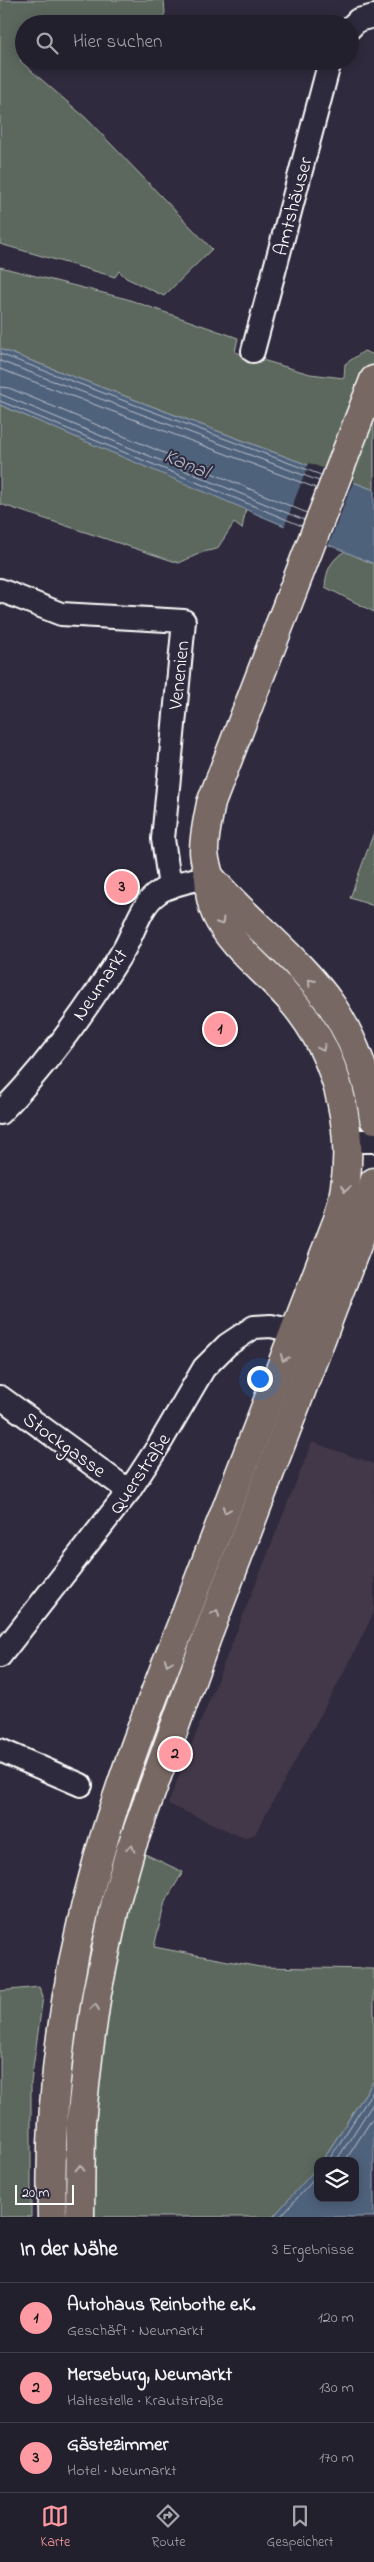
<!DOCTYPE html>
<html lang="de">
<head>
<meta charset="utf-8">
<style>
  :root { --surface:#23202e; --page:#2f2d3a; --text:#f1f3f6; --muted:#a3a3aa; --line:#403e4a; --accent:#ff9aa2 }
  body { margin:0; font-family:"Indie Flower",sans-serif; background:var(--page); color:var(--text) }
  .controls { position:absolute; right:15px; bottom:15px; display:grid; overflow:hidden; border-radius:10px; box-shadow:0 2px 12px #0003 }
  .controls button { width:45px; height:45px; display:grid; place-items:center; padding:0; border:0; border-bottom:1px solid var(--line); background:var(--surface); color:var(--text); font:25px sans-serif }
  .scale { position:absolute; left:15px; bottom:12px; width:59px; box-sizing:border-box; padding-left:5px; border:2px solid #fff; border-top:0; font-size:14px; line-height:18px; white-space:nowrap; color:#fff; -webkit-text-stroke:4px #2f2a3d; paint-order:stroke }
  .you { position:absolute; left:259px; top:1378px; width:18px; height:18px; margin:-12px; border:4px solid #fff; border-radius:50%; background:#1a73e8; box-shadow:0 0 0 8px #1a73e833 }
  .badge { display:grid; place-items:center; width:32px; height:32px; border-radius:50%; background:var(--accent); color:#111; font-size:16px; font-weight:700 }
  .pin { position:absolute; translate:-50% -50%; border:2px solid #fff; box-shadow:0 1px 5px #0006 }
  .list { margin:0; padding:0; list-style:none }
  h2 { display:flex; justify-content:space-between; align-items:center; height:65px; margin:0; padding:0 20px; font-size:21px }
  h2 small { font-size:16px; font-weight:400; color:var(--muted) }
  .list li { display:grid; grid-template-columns:32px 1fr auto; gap:15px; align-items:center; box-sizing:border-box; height:70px; padding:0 20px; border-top:1px solid var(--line) }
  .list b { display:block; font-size:19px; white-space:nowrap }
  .list p { margin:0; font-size:16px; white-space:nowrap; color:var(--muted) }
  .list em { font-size:16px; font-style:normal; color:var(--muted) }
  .icon { flex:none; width:28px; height:28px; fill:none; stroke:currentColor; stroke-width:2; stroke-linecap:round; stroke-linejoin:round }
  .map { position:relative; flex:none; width:374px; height:2217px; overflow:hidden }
  .search { position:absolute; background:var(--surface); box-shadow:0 2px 12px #0003; left:15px; right:15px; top:15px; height:55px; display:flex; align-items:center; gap:12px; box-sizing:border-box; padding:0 18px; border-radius:28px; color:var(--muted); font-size:19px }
  .sheet { height:275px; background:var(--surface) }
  nav { display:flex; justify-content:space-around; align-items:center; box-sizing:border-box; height:70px; border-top:1px solid var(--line); background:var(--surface); font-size:14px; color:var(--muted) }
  nav a { display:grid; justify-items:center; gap:2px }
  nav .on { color:var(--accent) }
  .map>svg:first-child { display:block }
  .built { fill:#433948 }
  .green { fill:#5c685d; stroke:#aeb4ae }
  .water { fill:#50627b; stroke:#96a1b0 }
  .pier { fill:#2f2a3d }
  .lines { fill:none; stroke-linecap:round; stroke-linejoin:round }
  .shore { stroke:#b9c0ca; stroke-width:1 }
  .minor-casing { stroke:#fff; stroke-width:26 }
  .primary-casing { stroke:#fff; stroke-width:31 }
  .minor { stroke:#2f2a3d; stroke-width:22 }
  .primary { stroke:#776864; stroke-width:28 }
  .oneway { stroke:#bbb4b2 }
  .labels { text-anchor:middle; stroke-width:4; stroke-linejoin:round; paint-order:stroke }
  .street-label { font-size:20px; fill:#fff; stroke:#2f2a3d }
  .water-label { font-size:21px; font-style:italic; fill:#b0b8c4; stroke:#2f2a3d }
</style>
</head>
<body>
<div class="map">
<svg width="374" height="2217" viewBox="0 0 374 2217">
  <rect width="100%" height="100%" fill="#2f2a3d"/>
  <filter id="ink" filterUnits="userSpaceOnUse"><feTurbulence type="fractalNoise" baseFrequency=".02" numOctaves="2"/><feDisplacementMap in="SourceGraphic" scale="10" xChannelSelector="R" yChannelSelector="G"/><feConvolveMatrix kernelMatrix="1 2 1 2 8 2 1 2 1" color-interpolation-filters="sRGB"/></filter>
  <g filter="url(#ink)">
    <!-- built -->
    <polygon class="built" points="312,1442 374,1464 374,1612 348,1665 255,1834 244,1838 168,1804"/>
    <!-- green -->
    <g class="green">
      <polygon points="0,0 164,0 165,13 162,19 148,24 24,24 24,58 20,61 86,118 212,249 164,296 126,278 119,271 115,277 0,244"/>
      <polygon points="0,267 127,299 238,338 235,352 310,374 344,378 345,364 364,351 374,355 374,490 0,349"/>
      <polygon points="0,405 246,508 242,529 234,523 217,549 203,552 179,563 0,504"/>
      <path d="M345,551L374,564V612L325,587C326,570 331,560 345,551Z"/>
      <polygon points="374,832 374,906 350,898"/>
      <path d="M141,1852L183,1872L165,1902L154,1947L260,1967L374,1969V2080L322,2161H318C318,2176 283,2204 273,2217H92L90,2149L102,2024Z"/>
      <polygon points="39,1987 43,1997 31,2082 31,2217 0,2217 0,1991"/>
    </g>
    <!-- water -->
    <g class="water">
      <polygon points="0,349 374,490 374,564 0,405"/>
      <polygon points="374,2080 374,2217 273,2217 318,2166 318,2198 355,2198 355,2161 322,2161"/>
    </g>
    <!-- pier -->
    <polygon class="pier" points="309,463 354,480 328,546 284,527"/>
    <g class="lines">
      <!-- shore -->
      <g class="shore">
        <polyline points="0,354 321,475"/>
        <polyline points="0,361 319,481"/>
        <polyline points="0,369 316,488"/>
        <polyline points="0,387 9,388 307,513"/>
        <polyline points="0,394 304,520"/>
        <polyline points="0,401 302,526"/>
        <polyline points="328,2161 374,2090"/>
        <polyline points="336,2161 374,2102"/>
        <polyline points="345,2161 374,2116"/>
        <polyline points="280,2217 318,2175"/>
      </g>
      <defs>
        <g id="minor">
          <polyline points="350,28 358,20 374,16"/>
          <polyline points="253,351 330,61"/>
          <polyline points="0,590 61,614 184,621 163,839 170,887"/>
          <path d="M0,1113C47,1065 88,1008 123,951C134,933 140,905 158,893C171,883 193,881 209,876"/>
          <polyline points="346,1141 374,1141"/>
          <polyline points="0,1397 129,1491"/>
          <polyline points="0,1656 129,1491 159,1445 204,1368 227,1345 254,1327 271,1326 294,1331"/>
          <polyline points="0,1750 81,1785"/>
        </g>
        <g id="primary">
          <path d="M209,876C247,921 298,957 332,1006C354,1039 369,1080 374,1119"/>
          <path d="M52,2217C48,2097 65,1974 98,1859C125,1764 163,1673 198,1582C245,1461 291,1340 338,1219C360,1144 342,1058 290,999C266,971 232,948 216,914C210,902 210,890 209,877C208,869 204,860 204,851C204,835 208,819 211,803L374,380"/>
          <polyline points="80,2217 81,2122 89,2049 97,1993 117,1897 130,1851 207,1637 362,1232 374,1182"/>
        </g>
      </defs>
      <!-- minor casing -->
      <use href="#minor" class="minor-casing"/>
      <!-- primary casing -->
      <use href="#primary" class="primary-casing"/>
      <!-- minor -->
      <use href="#minor" class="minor"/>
      <!-- primary -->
      <use href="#primary" class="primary"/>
    </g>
    <!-- one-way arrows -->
    <defs><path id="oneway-chevron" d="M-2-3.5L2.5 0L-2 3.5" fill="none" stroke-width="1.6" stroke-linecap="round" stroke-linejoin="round" transform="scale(1.25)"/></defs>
    <g class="oneway">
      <use href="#oneway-chevron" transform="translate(221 922) rotate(58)"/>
      <use href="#oneway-chevron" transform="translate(311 982) rotate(-132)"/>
      <use href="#oneway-chevron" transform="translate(322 1048) rotate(64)"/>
      <use href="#oneway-chevron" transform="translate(345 1189) rotate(98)"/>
      <use href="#oneway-chevron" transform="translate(284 1358) rotate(111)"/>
      <use href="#oneway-chevron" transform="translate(226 1510) rotate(111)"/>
      <use href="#oneway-chevron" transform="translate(216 1613) rotate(-69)"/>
      <use href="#oneway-chevron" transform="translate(168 1662) rotate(111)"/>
      <use href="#oneway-chevron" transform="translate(131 1848) rotate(-72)"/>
      <use href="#oneway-chevron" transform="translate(95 2007) rotate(-82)"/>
      <use href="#oneway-chevron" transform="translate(80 2168) rotate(-89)"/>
    </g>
  </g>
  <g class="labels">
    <!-- street labels -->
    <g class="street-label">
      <text transform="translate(292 206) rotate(-75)" y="7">Amtshäuser</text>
      <text transform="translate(178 675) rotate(-84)" y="7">Venenien</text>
      <text transform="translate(99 984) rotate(-56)" y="7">Neumarkt</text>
      <text transform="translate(65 1444) rotate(36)" y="7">Stockgasse</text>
      <text transform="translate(139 1473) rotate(-56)" y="7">Querstraße</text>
    </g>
    <!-- water labels -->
    <g class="water-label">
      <text transform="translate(187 463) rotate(23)" y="7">Kanal</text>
    </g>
  </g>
</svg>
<div class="controls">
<button><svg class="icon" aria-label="layers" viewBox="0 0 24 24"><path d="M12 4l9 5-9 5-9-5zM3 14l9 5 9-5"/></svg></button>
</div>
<div class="scale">20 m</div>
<div class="you"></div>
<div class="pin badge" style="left:220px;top:1029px">1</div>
<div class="pin badge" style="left:175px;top:1754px">2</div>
<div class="pin badge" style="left:122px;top:887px">3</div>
<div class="search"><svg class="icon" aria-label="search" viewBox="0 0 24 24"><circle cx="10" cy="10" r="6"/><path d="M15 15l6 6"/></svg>Hier suchen</div>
</div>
<section class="sheet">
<h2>In der Nähe<small>3 Ergebnisse</small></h2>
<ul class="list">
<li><span class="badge">1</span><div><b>Autohaus Reinbothe e.K.</b><p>Geschäft · Neumarkt</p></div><em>120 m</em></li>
<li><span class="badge">2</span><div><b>Merseburg, Neumarkt</b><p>Haltestelle · Krautstraße</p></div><em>130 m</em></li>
<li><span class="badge">3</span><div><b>Gästezimmer</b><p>Hotel · Neumarkt</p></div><em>170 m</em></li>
</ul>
</section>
<nav>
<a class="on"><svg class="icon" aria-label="map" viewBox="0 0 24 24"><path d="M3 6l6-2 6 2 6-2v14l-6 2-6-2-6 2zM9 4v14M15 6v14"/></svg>Karte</a>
<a><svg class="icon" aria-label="directions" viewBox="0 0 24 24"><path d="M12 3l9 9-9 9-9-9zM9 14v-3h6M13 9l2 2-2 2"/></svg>Route</a>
<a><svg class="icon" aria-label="saved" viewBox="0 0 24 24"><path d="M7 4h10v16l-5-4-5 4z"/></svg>Gespeichert</a>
</nav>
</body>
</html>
